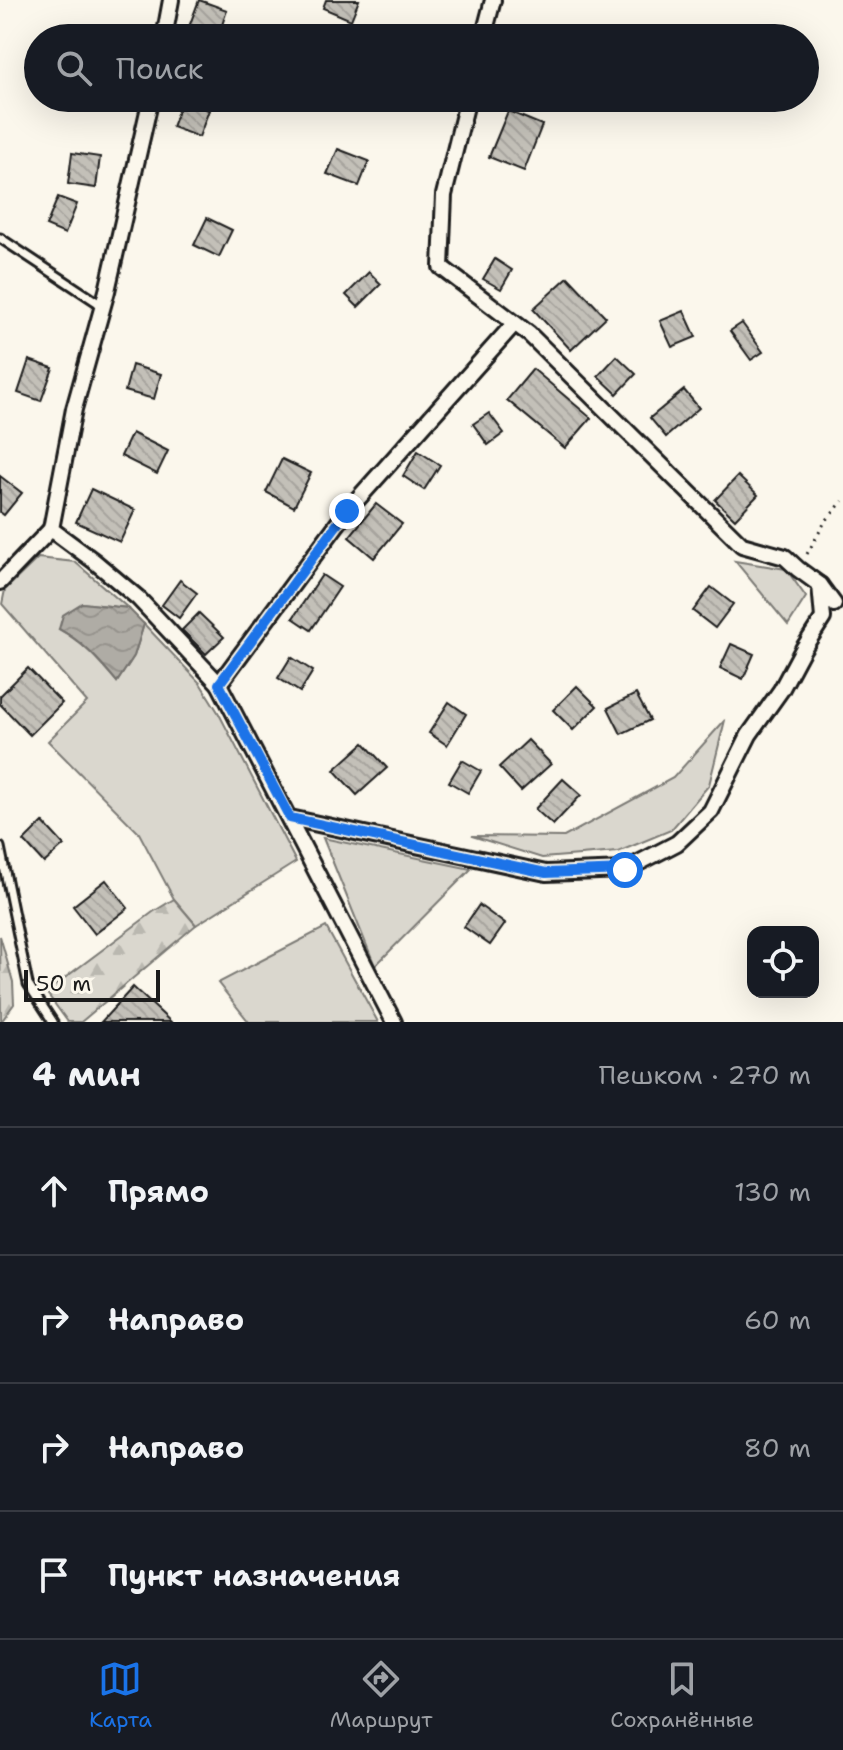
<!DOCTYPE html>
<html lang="ru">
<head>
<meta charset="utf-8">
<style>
  :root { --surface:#171b24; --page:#20242c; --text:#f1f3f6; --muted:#9ea1a6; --line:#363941; --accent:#1a73e8 }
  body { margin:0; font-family:"Shantell Sans",sans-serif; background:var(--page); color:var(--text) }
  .controls { position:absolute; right:24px; bottom:24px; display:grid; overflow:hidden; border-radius:16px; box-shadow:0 8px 32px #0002 }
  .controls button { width:72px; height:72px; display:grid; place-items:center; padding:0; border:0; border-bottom:2px solid var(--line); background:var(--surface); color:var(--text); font:40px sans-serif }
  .scale { position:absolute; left:24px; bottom:20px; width:136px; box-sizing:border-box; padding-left:8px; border:4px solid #1c1c1c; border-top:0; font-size:22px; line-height:28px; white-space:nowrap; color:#1c1c1c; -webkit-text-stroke:6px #fbf7ec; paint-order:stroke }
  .stop { position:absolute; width:24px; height:24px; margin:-18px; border:6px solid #1a73e8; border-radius:50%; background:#fff }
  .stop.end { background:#1a73e8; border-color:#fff; box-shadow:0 2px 8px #0008 }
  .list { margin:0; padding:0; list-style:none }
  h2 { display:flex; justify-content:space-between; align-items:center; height:104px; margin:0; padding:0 32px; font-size:34px }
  h2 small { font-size:26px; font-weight:400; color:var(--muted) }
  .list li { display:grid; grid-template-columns:52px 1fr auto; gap:24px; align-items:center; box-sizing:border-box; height:128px; padding:0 32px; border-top:2px solid var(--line) }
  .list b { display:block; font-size:30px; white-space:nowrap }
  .list em { font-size:26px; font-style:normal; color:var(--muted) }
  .icon { flex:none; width:44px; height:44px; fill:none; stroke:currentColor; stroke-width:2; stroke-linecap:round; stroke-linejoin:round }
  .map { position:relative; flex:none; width:843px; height:1022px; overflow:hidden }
  .search { position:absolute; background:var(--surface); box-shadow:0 8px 32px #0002; left:24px; right:24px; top:24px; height:88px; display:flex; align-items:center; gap:20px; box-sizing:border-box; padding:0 28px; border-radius:44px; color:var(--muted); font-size:30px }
  .sheet { height:616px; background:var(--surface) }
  nav { display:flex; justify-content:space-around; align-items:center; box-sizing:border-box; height:112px; border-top:2px solid var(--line); background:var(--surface); font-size:22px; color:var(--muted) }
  nav a { display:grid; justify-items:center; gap:4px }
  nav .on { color:var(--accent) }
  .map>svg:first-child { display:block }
  .grass { fill:#dad7ce; stroke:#7b7a75; stroke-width:2 }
  .forest { fill:url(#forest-firs); stroke:#7b7a75; stroke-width:2 }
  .water { fill:url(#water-waves); stroke:#74726e; stroke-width:2 }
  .building { fill:url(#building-back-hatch); stroke:#1c1c1c; stroke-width:2 }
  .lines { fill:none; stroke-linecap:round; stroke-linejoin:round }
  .lane-casing { stroke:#1c1c1c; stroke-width:13 }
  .street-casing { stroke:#1c1c1c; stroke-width:20 }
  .path { stroke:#1c1c1c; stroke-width:3; stroke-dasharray:2 6; stroke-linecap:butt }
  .lane { stroke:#fbf7ec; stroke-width:7 }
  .street { stroke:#fbf7ec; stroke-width:14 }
  .route { stroke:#1a73e8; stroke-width:10 }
</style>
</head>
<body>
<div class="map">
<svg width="843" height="1022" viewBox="0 0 843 1022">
  <defs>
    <pattern id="forest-firs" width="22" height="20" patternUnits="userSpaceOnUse" patternTransform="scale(2)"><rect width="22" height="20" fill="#dad7ce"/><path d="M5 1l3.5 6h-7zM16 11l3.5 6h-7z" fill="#bab8b0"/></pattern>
    <pattern id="water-waves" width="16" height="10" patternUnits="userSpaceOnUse" patternTransform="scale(2)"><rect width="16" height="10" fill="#afaca5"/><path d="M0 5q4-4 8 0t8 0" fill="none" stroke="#96938d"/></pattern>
    <pattern id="building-back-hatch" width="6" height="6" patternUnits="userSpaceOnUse" patternTransform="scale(2)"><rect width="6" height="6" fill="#c3c0b8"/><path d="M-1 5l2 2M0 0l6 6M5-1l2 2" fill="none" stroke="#a7a49e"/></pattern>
  </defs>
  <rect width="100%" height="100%" fill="#fbf7ec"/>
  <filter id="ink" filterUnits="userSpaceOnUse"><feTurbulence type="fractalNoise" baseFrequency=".0125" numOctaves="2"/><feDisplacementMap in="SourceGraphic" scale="16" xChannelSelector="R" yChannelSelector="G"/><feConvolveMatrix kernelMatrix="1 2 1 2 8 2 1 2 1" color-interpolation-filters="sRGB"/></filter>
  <g filter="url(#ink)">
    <!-- grass -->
    <g class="grass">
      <path d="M38,558L75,562L128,608L82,603L59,629C83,642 99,661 117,682L134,656L144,624L200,683L218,712L296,862L196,925L174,899L139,833L48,741L87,702L2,604L5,590Z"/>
      <polygon points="735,561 786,569 806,597 788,625"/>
      <polygon points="725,720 709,785 671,830 618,852 542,858 472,836 564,837 673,778"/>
      <polygon points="323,838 471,869 375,966"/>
      <polygon points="326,927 378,1022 249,1022 218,983"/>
    </g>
    <!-- forest -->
    <g class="forest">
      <polygon points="174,899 196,925 81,1022 68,1022 46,992 153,912"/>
      <polygon points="0,936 13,982 14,1004 1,1022"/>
    </g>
    <!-- water -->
    <path class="water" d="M82,603L128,608L144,624L134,656L117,682C100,661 83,642 59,629L63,615Z"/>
    <!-- building -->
    <g class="building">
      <polygon points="199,0 227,10 218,37 189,27"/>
      <polygon points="326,0 359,0 351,20 323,8"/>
      <polygon points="182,100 209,110 199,137 172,127"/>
      <polygon points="508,111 542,125 524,171 489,157"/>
      <polygon points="338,149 369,161 359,186 327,174"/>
      <polygon points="72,153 100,157 96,188 68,184"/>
      <polygon points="58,197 77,204 65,234 46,226"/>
      <polygon points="207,218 232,230 219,257 194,245"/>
      <polygon points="495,259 512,270 501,289 483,279"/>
      <polygon points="369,272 381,284 358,307 346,295"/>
      <polygon points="568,277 606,317 571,350 533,309"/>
      <polygon points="684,311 696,337 672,347 660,321"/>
      <polygon points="742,323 763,352 751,360 730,331"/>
      <polygon points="617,356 636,374 617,394 598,376"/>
      <polygon points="29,360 53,368 41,401 18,393"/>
      <polygon points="132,365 161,374 154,399 125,391"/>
      <polygon points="533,369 591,418 565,448 507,400"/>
      <polygon points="684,390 699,408 666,437 650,418"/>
      <polygon points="489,413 504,433 488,445 473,424"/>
      <polygon points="132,433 168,451 157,474 121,456"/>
      <polygon points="418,451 440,465 424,490 403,476"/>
      <polygon points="282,459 311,473 294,507 266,492"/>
      <polygon points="0,476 22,493 4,515 0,512"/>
      <polygon points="738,476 758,495 735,519 715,500"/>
      <polygon points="91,489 135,510 120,542 76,522"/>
      <polygon points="376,504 402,524 374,558 349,537"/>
      <polygon points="322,575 340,587 311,630 293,618"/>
      <polygon points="180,580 197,593 179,618 162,605"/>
      <polygon points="711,587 733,604 715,628 693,611"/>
      <polygon points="199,613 224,637 206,654 182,630"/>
      <polygon points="731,644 754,654 743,679 720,668"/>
      <polygon points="291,657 313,671 300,692 278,678"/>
      <polygon points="28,668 62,703 30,735 0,704 0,696"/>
      <polygon points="577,686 597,706 573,730 553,710"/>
      <polygon points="636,694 650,720 621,734 608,708"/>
      <polygon points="449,702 466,714 447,745 429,733"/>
      <polygon points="528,740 551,764 521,791 499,767"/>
      <polygon points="364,743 387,768 357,795 334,770"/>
      <polygon points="462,760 481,771 468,793 449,782"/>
      <polygon points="563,779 581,795 553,825 535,809"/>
      <polygon points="43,822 64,845 44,863 24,841"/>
      <polygon points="106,880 128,908 95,934 73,906"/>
      <polygon points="479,905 505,924 490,945 464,927"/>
      <polygon points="133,987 171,1022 101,1022"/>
    </g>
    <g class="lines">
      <defs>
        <g id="lane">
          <polyline points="0,238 103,306"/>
          <polyline points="0,847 28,984 53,1022"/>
        </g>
        <g id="street">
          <polyline points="164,38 171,0"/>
          <polyline points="483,38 493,0"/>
          <polyline points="151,98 107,291 74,409 51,529 94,561 138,598 219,684 394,1022"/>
          <polyline points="468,98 444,195 441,267 529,334 742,545 785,557 798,569 820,585 834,604"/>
          <polyline points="0,582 51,529"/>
          <polyline points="219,684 347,511 514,324"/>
          <polyline points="290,818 546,873 625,870 677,843 711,811 749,735 781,690 803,649 823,618 820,585"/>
        </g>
      </defs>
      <!-- lane casing -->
      <use href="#lane" class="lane-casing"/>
      <!-- street casing -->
      <use href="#street" class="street-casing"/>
      <!-- path -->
      <polyline class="path" points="807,554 825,522 843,501"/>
      <!-- lane -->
      <use href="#lane" class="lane"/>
      <!-- street -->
      <use href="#street" class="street"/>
    </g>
  </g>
  <g class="lines" filter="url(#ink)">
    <!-- route -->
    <polyline class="route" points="347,511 219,684 290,818 546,873 625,870"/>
  </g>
</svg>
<div class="controls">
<button><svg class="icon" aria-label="locate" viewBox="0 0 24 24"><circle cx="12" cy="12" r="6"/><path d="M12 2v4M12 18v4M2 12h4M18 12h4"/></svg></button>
</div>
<div class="scale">50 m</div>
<div class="stop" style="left:625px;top:870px"></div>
<div class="stop end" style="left:347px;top:511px"></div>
<div class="search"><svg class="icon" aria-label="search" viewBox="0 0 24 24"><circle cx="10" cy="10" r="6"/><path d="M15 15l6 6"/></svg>Поиск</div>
</div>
<section class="sheet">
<h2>4 мин<small>Пешком · 270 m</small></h2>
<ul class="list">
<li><svg class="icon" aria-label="ahead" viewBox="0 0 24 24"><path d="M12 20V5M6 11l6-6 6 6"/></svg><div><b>Прямо</b></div><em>130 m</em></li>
<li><svg class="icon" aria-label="right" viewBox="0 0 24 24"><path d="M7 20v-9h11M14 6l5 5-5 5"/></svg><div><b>Направо</b></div><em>60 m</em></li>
<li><svg class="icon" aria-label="right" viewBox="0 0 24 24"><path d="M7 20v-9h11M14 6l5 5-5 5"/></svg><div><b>Направо</b></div><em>80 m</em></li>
<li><svg class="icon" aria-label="arrive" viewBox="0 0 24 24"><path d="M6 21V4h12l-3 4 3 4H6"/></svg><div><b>Пункт назначения</b></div></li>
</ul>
</section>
<nav>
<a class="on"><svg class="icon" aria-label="map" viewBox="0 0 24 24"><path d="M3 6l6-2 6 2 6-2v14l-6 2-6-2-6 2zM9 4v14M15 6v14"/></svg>Карта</a>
<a><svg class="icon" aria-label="directions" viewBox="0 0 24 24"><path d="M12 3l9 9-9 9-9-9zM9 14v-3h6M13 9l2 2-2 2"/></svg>Маршрут</a>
<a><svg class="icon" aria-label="saved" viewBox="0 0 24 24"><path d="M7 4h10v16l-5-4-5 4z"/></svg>Сохранённые</a>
</nav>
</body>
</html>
